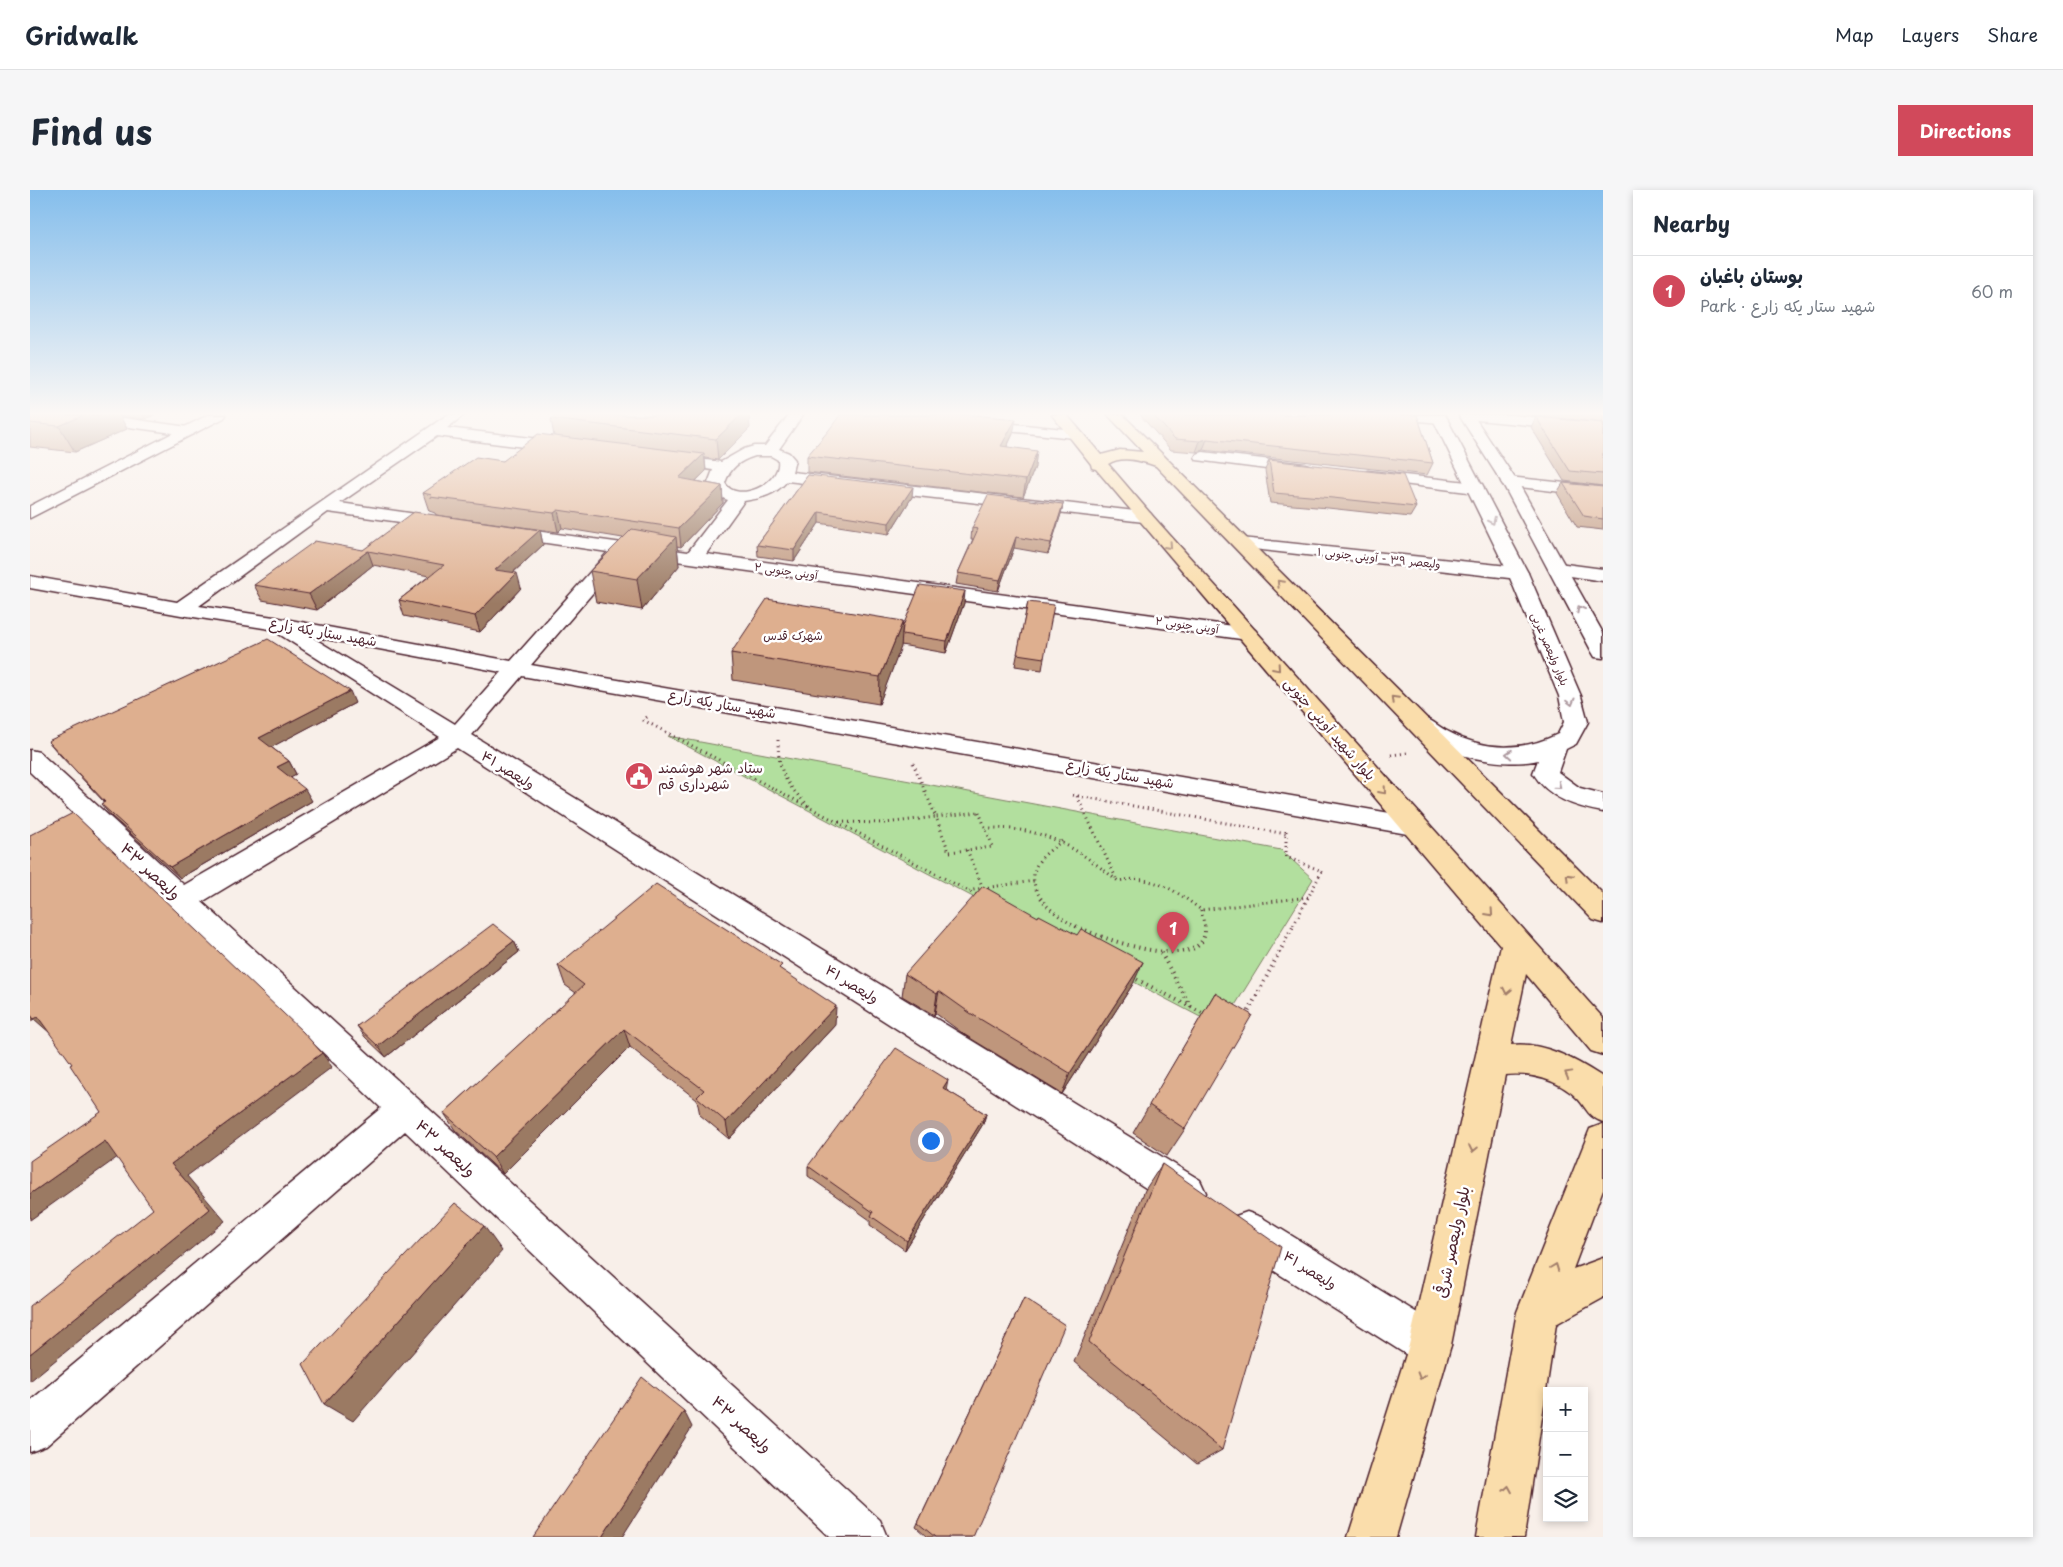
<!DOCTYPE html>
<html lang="en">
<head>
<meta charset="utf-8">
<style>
  :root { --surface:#fff; --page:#f6f6f7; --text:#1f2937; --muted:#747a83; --line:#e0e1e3; --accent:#d1495b }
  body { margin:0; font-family:"Playpen Sans","Playpen Sans Arabic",sans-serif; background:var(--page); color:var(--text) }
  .controls { position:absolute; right:15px; bottom:15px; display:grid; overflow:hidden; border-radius:0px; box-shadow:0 2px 8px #0003 }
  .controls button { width:45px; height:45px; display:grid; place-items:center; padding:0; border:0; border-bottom:1px solid var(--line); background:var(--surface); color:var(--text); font:25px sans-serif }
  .you { position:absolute; left:900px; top:950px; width:18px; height:18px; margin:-12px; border:4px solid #fff; border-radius:50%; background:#1a73e8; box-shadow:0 0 0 8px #1a73e833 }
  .badge { display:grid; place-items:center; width:32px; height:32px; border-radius:50%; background:var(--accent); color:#fff; font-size:16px; font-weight:700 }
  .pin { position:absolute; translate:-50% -41px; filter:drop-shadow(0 1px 2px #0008) }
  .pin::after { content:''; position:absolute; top:26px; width:18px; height:15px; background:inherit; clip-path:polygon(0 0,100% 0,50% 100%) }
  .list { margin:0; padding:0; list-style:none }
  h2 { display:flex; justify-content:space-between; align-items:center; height:65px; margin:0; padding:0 20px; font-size:21px }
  h2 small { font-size:16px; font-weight:400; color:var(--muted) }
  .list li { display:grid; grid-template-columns:32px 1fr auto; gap:15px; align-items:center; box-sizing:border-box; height:70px; padding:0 20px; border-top:1px solid var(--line) }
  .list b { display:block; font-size:19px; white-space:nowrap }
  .list p { margin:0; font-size:16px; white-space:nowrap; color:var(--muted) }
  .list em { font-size:16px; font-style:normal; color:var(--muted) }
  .icon { flex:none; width:28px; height:28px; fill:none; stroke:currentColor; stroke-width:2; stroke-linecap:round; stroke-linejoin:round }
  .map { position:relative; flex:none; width:1573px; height:1347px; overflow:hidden; border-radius:0px }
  header { display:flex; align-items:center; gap:30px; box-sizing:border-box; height:70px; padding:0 25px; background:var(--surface); border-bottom:1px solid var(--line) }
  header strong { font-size:24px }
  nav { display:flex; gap:28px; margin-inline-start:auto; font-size:18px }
  .intro { display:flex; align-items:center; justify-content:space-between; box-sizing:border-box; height:120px; padding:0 30px }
  h1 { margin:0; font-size:35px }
  .button { padding:12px 22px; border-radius:0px; background:var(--accent); color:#fff; font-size:18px; font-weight:700 }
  main { display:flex; gap:30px; padding:0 30px }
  aside { flex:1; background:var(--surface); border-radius:0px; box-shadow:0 2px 8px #0003 }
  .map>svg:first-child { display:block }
  .green { fill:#b2df9e; stroke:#7e7f64 }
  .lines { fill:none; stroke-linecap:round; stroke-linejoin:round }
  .street-casing { stroke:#4a1f2b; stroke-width:3 }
  .secondary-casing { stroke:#4a1f2b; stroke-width:3 }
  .primary-casing { stroke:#4a1f2b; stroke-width:3 }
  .path-far1 { stroke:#4a1f2b; stroke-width:3; stroke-dasharray:1 4; stroke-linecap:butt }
  .path { stroke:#4a1f2b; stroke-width:4; stroke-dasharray:1 4.5; stroke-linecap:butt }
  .street { fill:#fff; fill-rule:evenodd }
  .secondary { fill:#fff; fill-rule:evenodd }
  .primary { fill:#faddab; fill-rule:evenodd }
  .wall { fill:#bf967b; stroke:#4a1f2b }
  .shaded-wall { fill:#9b7a64; stroke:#4a1f2b }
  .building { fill:#deaf8f; stroke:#4a1f2b }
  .oneway { stroke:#ae9aa0 }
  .oneway2 { stroke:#a27e6b }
  .labels { text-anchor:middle; stroke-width:5; stroke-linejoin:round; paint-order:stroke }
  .far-street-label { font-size:11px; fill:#4a1f2b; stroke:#fff }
  .far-neighbourhood-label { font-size:12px; fill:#4a1f2b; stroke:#fff }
  .street-label { font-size:14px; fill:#4a1f2b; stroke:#fff }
  .poi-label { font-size:14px; fill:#4a1f2b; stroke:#fff; text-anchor:start }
  .near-street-label { font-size:16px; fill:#4a1f2b; stroke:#fff }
</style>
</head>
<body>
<header>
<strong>Gridwalk</strong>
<nav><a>Map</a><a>Layers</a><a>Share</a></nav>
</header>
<div class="intro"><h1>Find us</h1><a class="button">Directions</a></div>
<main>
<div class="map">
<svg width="1573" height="1347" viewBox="0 0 1573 1347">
  <rect width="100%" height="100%" fill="#f8efe9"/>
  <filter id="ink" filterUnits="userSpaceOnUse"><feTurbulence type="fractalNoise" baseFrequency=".02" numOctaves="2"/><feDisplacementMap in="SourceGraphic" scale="10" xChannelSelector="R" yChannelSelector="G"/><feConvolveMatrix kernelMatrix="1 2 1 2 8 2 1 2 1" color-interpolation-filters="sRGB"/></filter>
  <g filter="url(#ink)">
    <!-- green -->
    <polygon class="green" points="638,546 1251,660 1283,689 1191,838"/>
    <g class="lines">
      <defs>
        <g id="street">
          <polygon points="33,225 72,225 158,237 163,238 165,241 163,244 158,245 40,229 35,228"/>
          <path d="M417,225H434L417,238L535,252L540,254L543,257L540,260L535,262L407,246L310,313L414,328L420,329L423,333L420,337L414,338L298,322L169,416L244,427L481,471L578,362L476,347L470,346L467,342L470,338L476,337L658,362L698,310C687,307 683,303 678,293L683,280L633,273L631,270L633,267L639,265L691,272L714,259L724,256H735L759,225H773L749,259L759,263L765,270L762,282L1114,322L1120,323L1123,327L1120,331L1114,332L757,291C745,305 732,308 714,311L676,364L1218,438L1225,440L1228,444L1225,448L1218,450L596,364L501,475L1383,627L1392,629L1396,636L1392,643L1383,645L492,486L442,545L1170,990L1176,1003L1170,1016L1157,1021L1144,1016L427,558L172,712L850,1330L857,1347H799L375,941L16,1256L0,1262V1211L351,918L0,582V560L9,562L154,695L410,547L249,444L246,440L151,425L0,398V386L147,412ZM725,266H741L748,270C752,294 706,314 695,293C700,278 709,271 725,266ZM280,446L471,482L425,534Z"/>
          <polygon points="1360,225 1412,225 1418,229 1416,232 1411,233 1367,229 1362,228"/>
          <polygon points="1430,225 1482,225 1573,234 1573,242 1437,229 1432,228"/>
          <polygon points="946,230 1044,240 1049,241 1051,244 1049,247 1044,248 941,237 939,234 941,231"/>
          <polygon points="1173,262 1275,274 1281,276 1283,279 1281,282 1275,284 1167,270 1165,267 1167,264"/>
          <polygon points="1338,281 1446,293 1452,294 1454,298 1452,302 1446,303 1332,289 1330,286 1332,283"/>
          <polygon points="1479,287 1573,297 1573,307 1473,295 1471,292 1473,289"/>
          <polygon points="1211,348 1488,377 1495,379 1498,383 1495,387 1488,389 1205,357 1202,353 1205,349"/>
          <polygon points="1528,373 1573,379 1573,391 1521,383 1519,379 1521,375"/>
          <polygon points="1217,1022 1231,1027 1415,1140 1421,1155 1415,1170 1400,1176 1385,1170 1203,1055 1198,1041 1203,1027"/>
        </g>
        <g id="secondary">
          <polygon points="178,225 196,225 194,228 0,328 0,316"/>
          <path d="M1401,225H1415L1498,383L1551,506L1558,532L1546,554L1536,559L1528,582L1550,598L1573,604V622C1545,617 1518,608 1503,583L1508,570C1473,579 1398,564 1376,532L1380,527C1396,523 1404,534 1417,541C1454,561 1491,562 1528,544L1534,532L1529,506L1478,383Z"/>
          <polygon points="1429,225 1443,225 1490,296 1573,443 1573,468 1565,467 1562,462 1474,296"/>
        </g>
        <g id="primary">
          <path d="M1022,225H1037L1071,265L1090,260L1113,262L1078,225H1093L1573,704V733L1563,730L1126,276C1111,271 1093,265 1078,274L1120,323L1573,828V865L1561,861L1496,784L1481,855C1513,851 1546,870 1571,886L1573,889V932C1557,926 1558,920 1548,909C1530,890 1500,882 1475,885L1421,1155L1366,1347H1318L1379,1155L1471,756L1066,279L1062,278L1061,274Z"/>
          <polygon points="1573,934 1573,999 1543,1079 1573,1068 1573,1108 1526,1134 1494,1347 1446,1347 1487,1122 1560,939"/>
        </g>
      </defs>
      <!-- street casing -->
      <use href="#street" class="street-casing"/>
      <!-- secondary casing -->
      <use href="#secondary" class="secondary-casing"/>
      <!-- primary casing -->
      <use href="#primary" class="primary-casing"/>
      <!-- path-far1 -->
      <g class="path-far1">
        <polyline points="617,527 613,530 948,706"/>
        <path d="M748,550C748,582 756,595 779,616"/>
        <polyline points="1361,565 1377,563"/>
        <polyline points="1043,605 1256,644"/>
        <polyline points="1047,606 1086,688"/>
        <polygon points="949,622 963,657 919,662 906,627"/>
        <polyline points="809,632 855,633 906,627 883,573"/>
        <path d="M955,638C1015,637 1042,655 1088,691C1121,684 1146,700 1171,720L1279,707"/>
        <polyline points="1256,641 1256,667 1292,681 1262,738"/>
        <path d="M1032,651C1022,659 1009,667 1005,679C997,706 1028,727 1048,738"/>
        <polyline points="937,660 953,698 939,701"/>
        <polyline points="953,698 1004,691"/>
        <polyline points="1171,720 1175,738"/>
      </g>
      <!-- path -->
      <g class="path">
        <path d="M1046,736C1068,747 1179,789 1175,736"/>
        <polyline points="1131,763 1161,817"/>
        <polyline points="1102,787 1174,824"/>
        <polyline points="1216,826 1263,736"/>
      </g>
      <!-- street -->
      <use href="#street" class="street"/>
      <!-- secondary -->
      <use href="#secondary" class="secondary"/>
      <!-- primary -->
      <use href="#primary" class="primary"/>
    </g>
    <!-- wall -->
    <g class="wall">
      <polygon points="0,225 124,225 115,229 90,226 97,239 45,262 0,257"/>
      <polygon points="950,225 983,244 977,257 1005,277 993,307 777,282 777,266"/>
      <polygon points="1110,225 1387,225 1403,273 1397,285 1173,260 1166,262 1141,260"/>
      <polygon points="1500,225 1573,225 1573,233"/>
      <polygon points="1506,227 1573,233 1573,296 1534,291 1501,237"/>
      <polygon points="521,229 720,238 688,270 675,268 676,281 666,291 692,296 693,313 651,357 647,356 649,376 612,420 566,412 560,381 593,348 532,338 528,342 406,325 405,323 399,321 393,303 473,271 524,246"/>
      <polygon points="1239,270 1386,317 1380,327 1298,318 1240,313 1235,280"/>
      <polygon points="778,285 882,307 859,344 789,333 764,371 728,366 727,355"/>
      <polygon points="1533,293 1573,297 1573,340 1547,337 1527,303"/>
      <polygon points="1033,314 1031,324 1018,364 984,358 968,401 926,394 928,383 943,349 941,349 942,338"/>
      <polygon points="510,340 513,355 483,383 491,398 450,442 374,426 369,410 399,386 343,375 287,420 232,410 224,395 333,360"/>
      <polygon points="998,412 1014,468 1012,480 985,476"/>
      <polygon points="934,413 916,463 871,455 849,514 703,490 701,463 873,436"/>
      <polygon points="325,513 241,557 259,571 266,584 259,587 282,611 150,688 81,626 71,614 74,612 28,563 18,551"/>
      <polygon points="484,751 489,762 356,867 335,847 327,836"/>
      <polygon points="528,775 752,780 805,835 699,949 670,925 667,910 600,857 473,984 425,940 414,923 546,803 535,795"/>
      <polygon points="875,784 1103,794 1032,904 935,845 905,823 904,825 872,806"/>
      <polygon points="1185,803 1155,939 1137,966 1103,943"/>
      <polygon points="916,900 956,924 953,934 875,1060 840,1035 840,1030 778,986 778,976"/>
      <polygon points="1132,974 1192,1260 1167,1274 1044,1172 1115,1000"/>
      <polygon points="994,1108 943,1347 897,1347 886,1337"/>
    </g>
    <!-- shaded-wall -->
    <g class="shaded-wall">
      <polygon points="54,225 89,225 97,239 45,262 29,236"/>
      <polygon points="113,225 124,225 115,229"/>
      <polygon points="711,225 719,225 720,238 688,270 686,249"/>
      <polygon points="986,229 983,244 969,272 971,256"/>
      <polygon points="1177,249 1173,260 1166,262 1170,251"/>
      <polygon points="1007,261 1005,277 993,307 996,290"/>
      <polygon points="674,264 676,281 651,305 649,288"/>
      <polygon points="692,296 693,313 651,357 649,338"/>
      <polygon points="883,297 882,307 859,344 859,333"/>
      <polygon points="1033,314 1031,324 1018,364 1021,353"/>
      <polygon points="528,320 532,338 528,342 524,323"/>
      <polygon points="789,322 789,333 764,371 764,360"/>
      <polygon points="510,340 513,355 469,395 465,380"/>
      <polygon points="646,347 649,376 612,420 607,389"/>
      <polygon points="986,347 984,358 968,401 970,390"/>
      <polygon points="338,361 343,375 287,420 279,404"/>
      <polygon points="487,383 491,398 450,442 445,426"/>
      <polygon points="935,401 934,413 916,463 917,451"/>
      <polygon points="873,431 871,457 849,514 850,487"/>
      <polygon points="320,501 325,513 236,560 229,548"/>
      <polygon points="259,571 266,584 255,590 247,577"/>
      <polygon points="275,599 282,611 150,688 140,677"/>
      <polygon points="484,751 489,762 356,867 348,856"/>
      <polygon points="1113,772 1103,794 1032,904 1040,883"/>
      <polygon points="909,801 905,823 904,825 907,804"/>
      <polygon points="806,816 805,835 699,949 696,932"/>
      <polygon points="0,819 24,841 20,843 4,829 0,832"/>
      <polygon points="594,839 600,857 473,984 463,967"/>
      <polygon points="292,863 302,877 157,986 195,1031 0,1191 0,1164 180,1019 141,974"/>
      <polygon points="918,890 916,901 913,898"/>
      <polygon points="956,924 953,934 875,1060 877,1051"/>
      <polygon points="75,951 92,964 0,1030 0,1004"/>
      <polygon points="454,1036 472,1061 323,1231 294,1214"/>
      <polygon points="654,1221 662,1237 592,1347 572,1347"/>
    </g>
    <!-- building -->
    <g class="building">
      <polygon points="0,225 54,225 29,236 0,233"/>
      <polygon points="526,225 711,225 686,249 521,229"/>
      <polygon points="810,225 945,225 986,229 971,256 1007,261 996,290 777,266 799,240"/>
      <polygon points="1123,225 1387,225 1403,273 1177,249 1170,251 1145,249"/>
      <polygon points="1506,227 1573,233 1573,284 1540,281"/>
      <polygon points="508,244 674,264 649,288 692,296 649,338 528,320 524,323 400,307 402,305 393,303 446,267 473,271"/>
      <polygon points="1239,270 1373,285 1386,317 1303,308 1244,303"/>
      <polygon points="778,285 883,297 859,333 789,322 764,360 727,355"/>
      <polygon points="1533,293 1573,297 1573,329 1554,326"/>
      <polygon points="958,305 1033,314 1021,353 986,347 970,390 928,383 948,339 942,338"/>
      <polygon points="384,322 510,340 465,380 487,383 445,426 369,410 414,375 338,361 279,404 224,395 285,351 333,360"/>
      <polygon points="602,339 646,347 607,389 560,381"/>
      <polygon points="890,395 935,401 917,451 872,444 873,436"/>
      <polygon points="737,409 873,431 850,487 701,463"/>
      <polygon points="998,412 1024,415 1014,468 987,464"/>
      <polygon points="238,449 320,501 229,548 259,571 247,577 275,599 140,677 71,614 75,612 18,551"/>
      <polygon points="43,623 273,842 292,863 141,974 180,1019 0,1164 0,1116 123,1019 75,951 0,1004 0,971 71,922 40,875 42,874 8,827 4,829 0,824 0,645"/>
      <polygon points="626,694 752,775 749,778 806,816 696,932 667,907 674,900 594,839 463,967 414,923 554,795 528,775"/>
      <polygon points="953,696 1008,727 1009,725 1047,745 1051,739 1113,772 1040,883 940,823 909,801 907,804 875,784"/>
      <polygon points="463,734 484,751 348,856 327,836"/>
      <polygon points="1185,803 1222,825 1155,939 1119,915"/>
      <polygon points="866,858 918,890 913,898 956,924 877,1051 841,1026 843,1022 778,976"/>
      <polygon points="1132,974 1251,1057 1192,1260 1059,1152"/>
      <polygon points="425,1013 454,1036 294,1214 273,1174"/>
      <polygon points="994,1108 1035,1135 943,1347 905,1347 888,1333"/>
      <polygon points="612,1187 654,1221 572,1347 503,1347"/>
    </g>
    <!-- one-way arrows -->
    <defs><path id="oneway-chevron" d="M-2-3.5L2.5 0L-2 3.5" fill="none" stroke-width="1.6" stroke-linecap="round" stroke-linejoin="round" transform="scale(1.25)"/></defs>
    <g class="oneway">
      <use href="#oneway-chevron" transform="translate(1462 331) rotate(64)"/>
      <use href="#oneway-chevron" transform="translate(1550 419) rotate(-119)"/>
      <use href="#oneway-chevron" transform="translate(1541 512) rotate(75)"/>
      <use href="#oneway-chevron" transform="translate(1479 564) rotate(-176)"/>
      <use href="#oneway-chevron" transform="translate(1528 596) rotate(39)"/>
    </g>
    <g class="oneway2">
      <use href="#oneway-chevron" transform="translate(1139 356) rotate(48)"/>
      <use href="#oneway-chevron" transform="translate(1250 393) rotate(-134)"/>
      <use href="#oneway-chevron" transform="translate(1247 478) rotate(49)"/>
      <use href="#oneway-chevron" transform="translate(1364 509) rotate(-135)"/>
      <use href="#oneway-chevron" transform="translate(1353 601) rotate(49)"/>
      <use href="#oneway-chevron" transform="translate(1539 687) rotate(-135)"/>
      <use href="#oneway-chevron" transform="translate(1460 723) rotate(48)"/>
      <use href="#oneway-chevron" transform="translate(1477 801) rotate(102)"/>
      <use href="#oneway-chevron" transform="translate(1538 884) rotate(-151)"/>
      <use href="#oneway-chevron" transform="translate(1443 959) rotate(102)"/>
      <use href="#oneway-chevron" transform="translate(1525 1077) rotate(-69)"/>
      <use href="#oneway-chevron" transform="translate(1391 1186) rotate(107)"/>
      <use href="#oneway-chevron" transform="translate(1478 1299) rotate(-81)"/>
    </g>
  </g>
  <!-- sky -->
  <linearGradient id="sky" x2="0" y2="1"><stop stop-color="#85beec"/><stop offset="0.54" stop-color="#fcf8f5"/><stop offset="1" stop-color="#fcf8f5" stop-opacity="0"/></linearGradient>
  <rect width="1573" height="414" fill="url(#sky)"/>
  <!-- icons -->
  <defs>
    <symbol id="civic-disc" viewBox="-11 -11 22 22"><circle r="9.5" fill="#d1495b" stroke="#fff"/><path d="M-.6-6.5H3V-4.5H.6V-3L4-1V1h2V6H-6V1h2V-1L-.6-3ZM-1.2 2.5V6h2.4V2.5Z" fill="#fff"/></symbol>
  </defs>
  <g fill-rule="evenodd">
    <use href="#civic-disc" x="593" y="570" width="32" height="32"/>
  </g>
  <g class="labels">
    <!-- far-street labels -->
    <g class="far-street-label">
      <text transform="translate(1349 368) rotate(6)" y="4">ولیعصر ۳۹ - آوینی جنوبی ۱</text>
      <text transform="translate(756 381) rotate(8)" y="4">آوینی جنوبی ۲</text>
      <text transform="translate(1157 435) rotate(8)" y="4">آوینی جنوبی ۲</text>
      <text transform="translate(1520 459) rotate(67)" y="4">بلوار ولیعصر غربی</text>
    </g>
    <!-- far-neighbourhood labels -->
    <g class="far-neighbourhood-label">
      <text x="763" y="450">شهرک قدس</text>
    </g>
    <!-- street labels -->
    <g class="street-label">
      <text transform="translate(293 442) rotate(10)" y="5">شهید ستار یکه زارع</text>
      <text transform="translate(692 514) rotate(10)" y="5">شهید ستار یکه زارع</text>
      <text transform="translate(1300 539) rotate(49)" y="5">بلوار شهید آوینی جنوبی</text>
      <text transform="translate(478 580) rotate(32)" y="5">ولیعصر ۴۱</text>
      <text transform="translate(1090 584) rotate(10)" y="5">شهید ستار یکه زارع</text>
      <text transform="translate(822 794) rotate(32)" y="5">ولیعصر ۴۱</text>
      <text transform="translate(1280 1080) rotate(32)" y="5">ولیعصر ۴۱</text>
    </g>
    <!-- poi labels -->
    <g class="poi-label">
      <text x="628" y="583">ستاد شهر هوشمند<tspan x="628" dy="16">شهرداری قم</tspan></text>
    </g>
    <!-- near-street labels -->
    <g class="near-street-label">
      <text transform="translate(121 681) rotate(43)" y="6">ولیعصر ۴۳</text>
      <text transform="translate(416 958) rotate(43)" y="6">ولیعصر ۴۳</text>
      <text transform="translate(1422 1052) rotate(-78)" y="6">بلوار ولیعصر شرقی</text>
      <text transform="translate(712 1234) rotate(43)" y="6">ولیعصر ۴۳</text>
    </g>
  </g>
</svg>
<div class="controls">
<button>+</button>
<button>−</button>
<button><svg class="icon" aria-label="layers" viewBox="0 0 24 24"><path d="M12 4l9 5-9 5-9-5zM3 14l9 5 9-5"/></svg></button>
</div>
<div class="you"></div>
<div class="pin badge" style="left:1143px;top:763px">1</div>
</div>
<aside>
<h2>Nearby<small></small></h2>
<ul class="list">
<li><span class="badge">1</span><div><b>بوستان باغبان</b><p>Park · شهید ستار یکه زارع</p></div><em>60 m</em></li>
</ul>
</aside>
</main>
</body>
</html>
